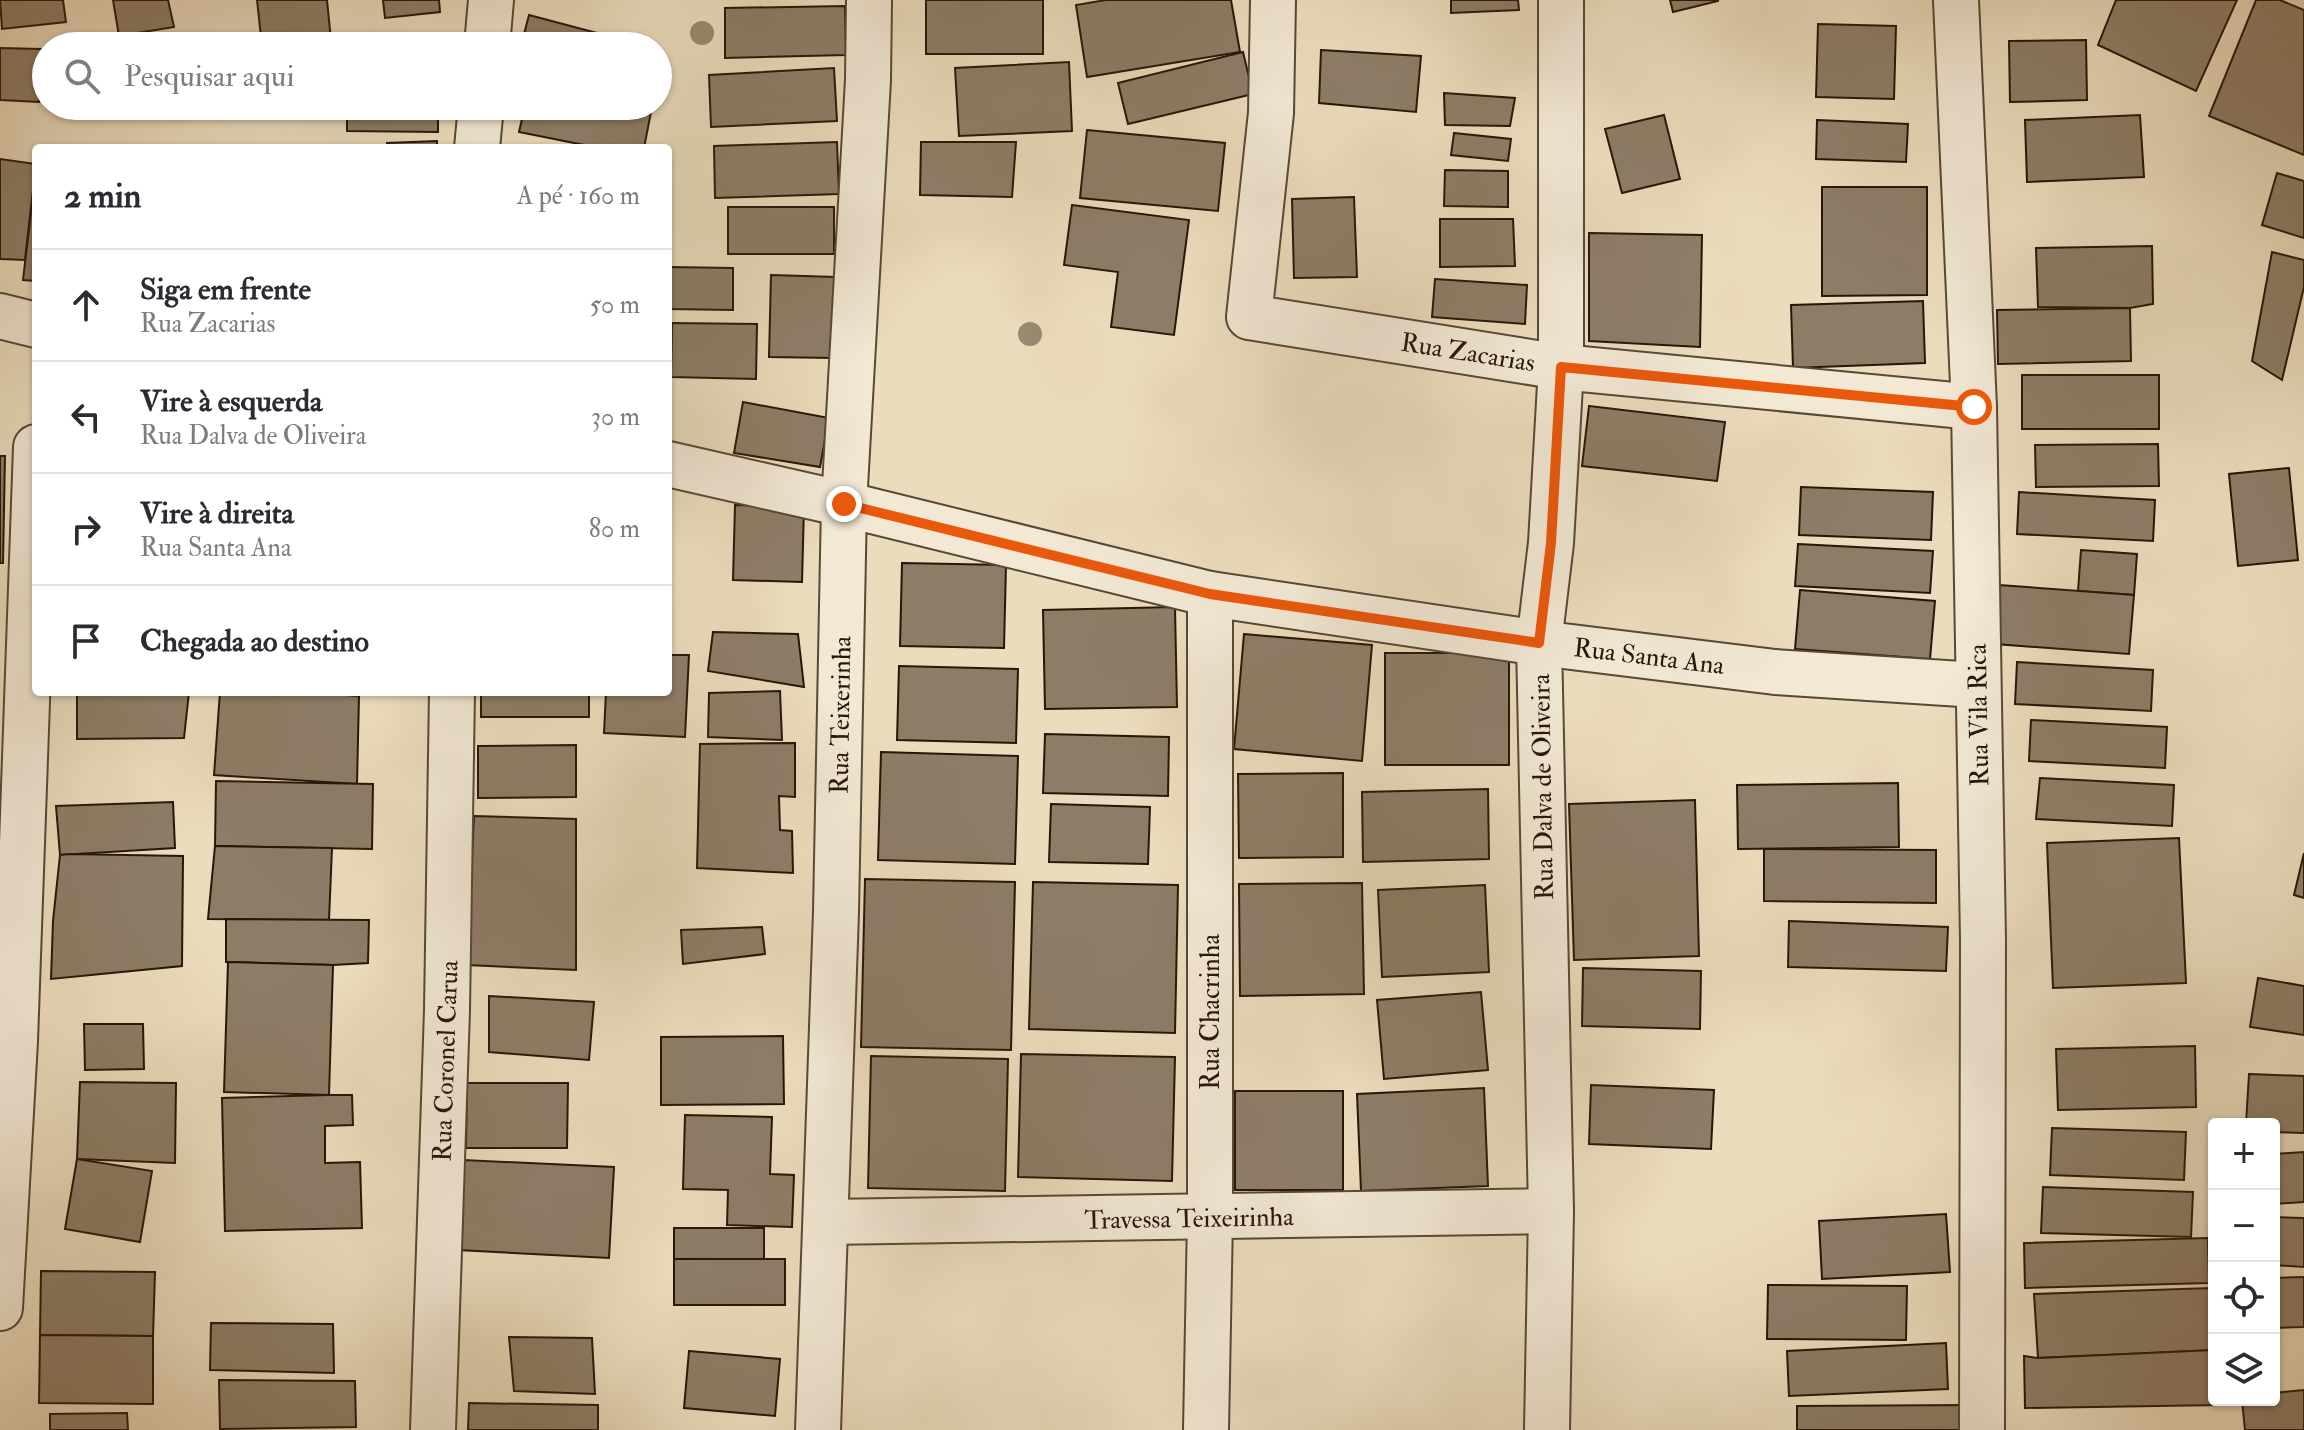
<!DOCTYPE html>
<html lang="pt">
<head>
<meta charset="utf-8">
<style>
  :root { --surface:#fff; --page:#f7f7f7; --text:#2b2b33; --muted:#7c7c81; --line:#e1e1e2 }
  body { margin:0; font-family:"IM FELL Double Pica",serif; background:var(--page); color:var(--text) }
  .controls { position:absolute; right:24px; bottom:24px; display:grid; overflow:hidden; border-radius:8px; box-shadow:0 2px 6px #0004 }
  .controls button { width:72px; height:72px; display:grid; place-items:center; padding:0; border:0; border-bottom:2px solid var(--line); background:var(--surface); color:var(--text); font:40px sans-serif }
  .stop { position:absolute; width:24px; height:24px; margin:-18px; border:6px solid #ea580c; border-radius:50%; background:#fff }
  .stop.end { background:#ea580c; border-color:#fff; box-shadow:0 2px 8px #0008 }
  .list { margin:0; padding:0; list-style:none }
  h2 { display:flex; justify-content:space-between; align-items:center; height:104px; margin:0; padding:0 32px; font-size:34px }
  h2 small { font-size:26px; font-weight:400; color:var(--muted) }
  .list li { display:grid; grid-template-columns:52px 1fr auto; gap:24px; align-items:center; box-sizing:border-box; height:112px; padding:0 32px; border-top:2px solid var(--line) }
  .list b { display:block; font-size:30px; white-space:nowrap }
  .list p { margin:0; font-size:26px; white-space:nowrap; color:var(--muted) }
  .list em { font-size:26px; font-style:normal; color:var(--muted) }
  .icon { flex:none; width:44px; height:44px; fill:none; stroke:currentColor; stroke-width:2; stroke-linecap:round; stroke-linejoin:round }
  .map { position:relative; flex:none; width:2304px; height:1430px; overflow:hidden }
  .search { position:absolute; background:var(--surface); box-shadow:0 2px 6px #0004; left:32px; top:32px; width:640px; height:88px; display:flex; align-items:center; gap:20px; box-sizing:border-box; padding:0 28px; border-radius:44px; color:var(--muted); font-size:30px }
  .panel { position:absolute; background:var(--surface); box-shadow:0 2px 6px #0004; left:32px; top:144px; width:640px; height:552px; border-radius:8px }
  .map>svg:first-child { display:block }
  .building { fill:#8d7d67; stroke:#271609; stroke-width:2 }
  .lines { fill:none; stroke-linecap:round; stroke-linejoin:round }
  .minor-casing { stroke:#584836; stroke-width:48 }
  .minor { stroke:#f2e8d4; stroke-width:44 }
  .tree { fill:#9a8a73 }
  .route { stroke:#ea580c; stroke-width:10 }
  .labels { text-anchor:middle; stroke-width:7; stroke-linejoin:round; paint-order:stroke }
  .street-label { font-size:26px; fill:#271609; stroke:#f2e8d4 }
</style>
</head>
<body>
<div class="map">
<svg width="2304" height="1430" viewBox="0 0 2304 1430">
  <rect width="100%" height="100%" fill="#ebdcbd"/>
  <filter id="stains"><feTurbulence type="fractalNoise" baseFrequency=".0025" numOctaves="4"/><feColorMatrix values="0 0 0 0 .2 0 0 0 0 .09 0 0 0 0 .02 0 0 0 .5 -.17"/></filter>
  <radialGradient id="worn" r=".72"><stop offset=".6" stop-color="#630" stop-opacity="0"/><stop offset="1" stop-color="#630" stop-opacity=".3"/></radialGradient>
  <!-- building -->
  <g class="building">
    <polygon points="0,0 63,0 66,22 2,29"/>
    <polygon points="113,0 168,0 174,27 119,36"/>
    <polygon points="257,0 327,0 331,40 262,46"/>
    <polygon points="383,0 439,0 440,12 385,18"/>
    <rect x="926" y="0" width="117" height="54"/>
    <polygon points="1106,0 1231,0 1240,52 1087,77 1076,5"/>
    <polygon points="1451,0 1518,0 1519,10 1451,13"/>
    <polygon points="1670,0 1718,0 1718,1 1673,12"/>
    <polygon points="2116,0 2237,0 2196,91 2098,45"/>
    <polygon points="2256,0 2280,0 2304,10 2304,155 2209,116"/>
    <polygon points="845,6 846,55 725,58 725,8"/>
    <polygon points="529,15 646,46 521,46"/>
    <polygon points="1818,24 1896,26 1894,99 1816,97"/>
    <polygon points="433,33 434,46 368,46 368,35"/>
    <polygon points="2086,40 2087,100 2010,102 2009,41"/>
    <polygon points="0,48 41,49 39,102 0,100"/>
    <polygon points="1321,50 1421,56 1416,112 1319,103"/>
    <polygon points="1243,52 1253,94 1128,124 1118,83"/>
    <polygon points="1069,62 1072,131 959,136 955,68"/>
    <polygon points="834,68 837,121 711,127 709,75"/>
    <polygon points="1444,93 1515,98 1510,126 1445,125"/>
    <polygon points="347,106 438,106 438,132 347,131"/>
    <polygon points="525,106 648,106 652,107 644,148 599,148 519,132"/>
    <polygon points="1664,115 1680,179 1622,193 1605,129"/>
    <polygon points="2140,115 2144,177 2027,182 2025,120"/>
    <polygon points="1817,120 1908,124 1906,162 1816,159"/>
    <polygon points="1087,130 1225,143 1218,211 1080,198"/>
    <polygon points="1454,133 1511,139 1508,161 1451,155"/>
    <polygon points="437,141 437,148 387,148 387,143"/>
    <polygon points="837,142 839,194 715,198 714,146"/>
    <polygon points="921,142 1016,142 1012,197 920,195"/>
    <polygon points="0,159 36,164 25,260 0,259"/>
    <polygon points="1445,170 1508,171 1508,207 1444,206"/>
    <polygon points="2277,173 2304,181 2304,238 2262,225"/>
    <polygon points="34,187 36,187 36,281 23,280"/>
    <polygon points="1822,187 1927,187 1927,295 1822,296"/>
    <polygon points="1354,197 1357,277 1294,278 1292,199"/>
    <polygon points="1072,205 1189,220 1174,335 1111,327 1118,272 1064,265"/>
    <rect x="728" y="207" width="106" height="47"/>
    <polygon points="1440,219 1513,219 1515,266 1440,267"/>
    <polygon points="1589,233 1702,235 1700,347 1589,341"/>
    <polygon points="2152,246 2153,304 2130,308 2038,307 2036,248"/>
    <polygon points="2272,252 2304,260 2304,287 2282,380 2252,361"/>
    <polygon points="670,267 733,268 733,310 669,309"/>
    <polygon points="771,275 836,277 833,358 769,357"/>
    <polygon points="1435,279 1527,285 1525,324 1432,317"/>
    <polygon points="1923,301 1925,363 1793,368 1791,305"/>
    <polygon points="2130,308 2131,361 1998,364 1997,310"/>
    <polygon points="672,323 757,324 756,379 671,377"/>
    <rect x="2022" y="375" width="137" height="54"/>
    <polygon points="743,402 829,418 820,467 734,453"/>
    <polygon points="1589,406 1725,422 1717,481 1582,466"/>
    <polygon points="2158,444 2159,486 2036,487 2035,445"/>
    <polygon points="0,456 5,456 3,563 0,563"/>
    <polygon points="2289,468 2298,560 2238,566 2229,474"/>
    <polygon points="1801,487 1933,492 1931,540 1799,535"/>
    <polygon points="2019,492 2155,500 2153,541 2017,534"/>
    <polygon points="735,505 804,507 802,582 733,580"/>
    <polygon points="1798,544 1933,551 1930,593 1795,586"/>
    <polygon points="2081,550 2137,554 2134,595 2078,591"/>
    <polygon points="902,563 1006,565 1004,648 900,646"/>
    <polygon points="1999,585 2134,595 2129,654 1995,644"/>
    <polygon points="1800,590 1935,601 1930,659 1795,649"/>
    <polygon points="1175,607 1177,707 1045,709 1043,610"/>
    <polygon points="713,632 798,634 804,687 708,671"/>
    <polygon points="1244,634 1372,645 1362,761 1234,749"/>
    <rect x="1385" y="653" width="124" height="112"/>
    <polygon points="668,655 689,655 685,737 604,733 606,692 668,692"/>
    <polygon points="2017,662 2153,670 2151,711 2015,704"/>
    <polygon points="899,666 1018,669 1016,743 897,740"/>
    <polygon points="780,691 782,740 708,737 709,693"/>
    <polygon points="77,692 189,692 184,738 77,739"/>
    <polygon points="220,692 306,692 359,696 357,784 214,775"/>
    <rect x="481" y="692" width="108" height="25"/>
    <polygon points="2031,720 2167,727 2165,768 2029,761"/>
    <polygon points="1045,734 1169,737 1168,796 1043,793"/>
    <polygon points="795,743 795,797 779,796 780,830 792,831 793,873 697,868 700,744"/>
    <polygon points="576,745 576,797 478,798 478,746"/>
    <polygon points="881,752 1018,756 1015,864 878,860"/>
    <polygon points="1343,773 1343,857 1239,858 1238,774"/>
    <polygon points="2040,778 2174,785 2172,826 2036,819"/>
    <polygon points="216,781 373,784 372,849 215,846"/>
    <polygon points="1898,783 1899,847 1738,849 1737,785"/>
    <polygon points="1488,789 1489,859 1363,862 1362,792"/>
    <polygon points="1695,800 1699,956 1574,960 1569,804"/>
    <polygon points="173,802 175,848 60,855 56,806"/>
    <polygon points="1051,804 1150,807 1148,864 1049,862"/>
    <polygon points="474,816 576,819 576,970 467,965"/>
    <polygon points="2179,838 2186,983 2053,988 2047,843"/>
    <polygon points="215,846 332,848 329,920 208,919"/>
    <polygon points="1764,849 1936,850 1936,903 1764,901"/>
    <polygon points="2304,853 2304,898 2294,895"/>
    <polygon points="70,854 183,856 182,966 51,979 53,921 60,855"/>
    <polygon points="865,879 1015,882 1011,1050 861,1047"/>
    <polygon points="1033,882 1178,885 1175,1033 1029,1029"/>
    <polygon points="1362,883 1364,994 1240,996 1239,884"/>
    <polygon points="1485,885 1489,972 1382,977 1378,890"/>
    <polygon points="226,919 369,920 368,963 333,965 226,962"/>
    <polygon points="1789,921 1948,927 1946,971 1788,967"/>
    <polygon points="762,927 765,954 683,964 681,930"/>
    <polygon points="228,962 333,965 329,1095 224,1092"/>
    <polygon points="1583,968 1701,971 1700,1029 1582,1026"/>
    <polygon points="2258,978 2304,986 2304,1035 2250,1027"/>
    <polygon points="1481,992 1488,1070 1384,1079 1377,1000"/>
    <polygon points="489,996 594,1002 589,1060 489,1052"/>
    <polygon points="84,1024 143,1024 144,1069 85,1070"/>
    <polygon points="783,1036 784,1104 661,1105 661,1037"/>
    <polygon points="2195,1046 2196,1107 2058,1110 2056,1049"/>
    <polygon points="1021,1054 1175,1057 1172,1181 1018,1177"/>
    <polygon points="871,1056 1008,1059 1005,1191 868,1188"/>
    <polygon points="2249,1074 2304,1076 2304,1133 2274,1132 2274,1124 2246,1124"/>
    <polygon points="80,1082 176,1083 175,1163 77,1159"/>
    <polygon points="467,1083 568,1083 567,1148 466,1148"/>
    <polygon points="1591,1085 1714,1090 1711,1149 1589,1144"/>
    <polygon points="1484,1088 1488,1186 1361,1191 1357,1094"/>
    <rect x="1235" y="1091" width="108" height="99"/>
    <polygon points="329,1095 352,1095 353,1125 325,1126 325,1163 360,1162 362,1228 225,1231 222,1098"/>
    <polygon points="685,1115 772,1117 770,1174 794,1175 792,1227 727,1225 728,1190 683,1189"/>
    <polygon points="2052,1128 2186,1132 2184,1180 2050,1175"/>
    <polygon points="2304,1152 2304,1202 2274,1204 2274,1154"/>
    <polygon points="77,1159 152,1171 140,1242 65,1229"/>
    <polygon points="463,1160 614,1167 609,1258 458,1250"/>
    <polygon points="2043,1187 2193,1192 2191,1237 2041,1233"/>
    <polygon points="1946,1214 1950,1272 1822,1279 1819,1221"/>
    <polygon points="2274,1217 2304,1218 2304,1267 2274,1265"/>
    <rect x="674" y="1228" width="90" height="31"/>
    <polygon points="2208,1238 2209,1283 2025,1288 2024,1243"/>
    <rect x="674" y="1259" width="111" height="46"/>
    <polygon points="41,1271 155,1272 153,1336 40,1335"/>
    <polygon points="2304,1277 2304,1327 2274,1328 2274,1278"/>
    <polygon points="1768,1285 1907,1286 1906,1340 1767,1339"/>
    <polygon points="2211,1288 2214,1350 2038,1358 2034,1294"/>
    <polygon points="211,1323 333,1324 334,1373 210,1370"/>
    <polygon points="40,1335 153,1336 153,1404 39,1403"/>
    <polygon points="509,1337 592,1338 595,1394 514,1391"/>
    <polygon points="1946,1343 1948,1389 1789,1396 1787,1351"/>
    <polygon points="2214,1350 2214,1400 2220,1400 2220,1405 2025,1408 2024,1356 2038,1358"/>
    <polygon points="689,1351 780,1359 775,1416 684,1408"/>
    <polygon points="219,1380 355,1381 356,1427 220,1429"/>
    <polygon points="2304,1390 2304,1430 2245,1430 2242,1400 2274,1400 2274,1393"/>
    <polygon points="469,1403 598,1405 598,1430 468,1430"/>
    <polygon points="1969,1405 1969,1430 1797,1430 1797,1406"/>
    <polygon points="127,1413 128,1430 50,1430 50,1414"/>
  </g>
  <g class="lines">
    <defs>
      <g id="minor">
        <polyline points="1273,0 1271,113 1249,317 1561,367 1974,407"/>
        <polyline points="1956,0 1974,407 1983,940 1982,1430"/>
        <polyline points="487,46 491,0"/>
        <polyline points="477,148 481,106"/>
        <polyline points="0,316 36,325"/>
        <polyline points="668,464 844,504 1210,594 1539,643 1775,672 1977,685"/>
        <polyline points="827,1222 1551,1211"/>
        <polyline points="0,1308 15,1041 36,447"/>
        <polyline points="433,1430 447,1010 452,692"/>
        <polyline points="818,1430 836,912 844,504 868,80 869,0"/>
        <polyline points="1206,1430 1210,1218 1210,594"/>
        <polyline points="1547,1430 1551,1211 1539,643 1551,543 1561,367 1561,0"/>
      </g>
    </defs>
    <!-- minor casing -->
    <use href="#minor" class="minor-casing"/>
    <!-- minor -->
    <use href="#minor" class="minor"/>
  </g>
  <!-- trees -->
  <g class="tree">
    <circle cx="702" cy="33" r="12"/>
    <circle cx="1030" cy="334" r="12"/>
  </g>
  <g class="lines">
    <!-- route -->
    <polyline class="route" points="844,504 1210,594 1539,643 1551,543 1561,367 1974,407"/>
  </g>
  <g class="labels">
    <!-- street labels -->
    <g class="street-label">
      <text transform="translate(1468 352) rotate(9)" y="9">Rua Zacarias</text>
      <text transform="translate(1649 656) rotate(7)" y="9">Rua Santa Ana</text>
      <text transform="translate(840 715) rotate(-89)" y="9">Rua Teixerinha</text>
      <text transform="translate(1978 715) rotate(-91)" y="9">Rua Vila Rica</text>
      <text transform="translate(1542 787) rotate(-91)" y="9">Rua Dalva de Oliveira</text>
      <text transform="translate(1210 1012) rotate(-90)" y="9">Rua Chacrinha</text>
      <text transform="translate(445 1061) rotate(-88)" y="9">Rua Coronel Carua</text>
      <text transform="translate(1189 1218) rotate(-1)" y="9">Travessa Teixeirinha</text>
    </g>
  </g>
  <rect width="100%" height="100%" filter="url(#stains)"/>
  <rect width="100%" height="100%" fill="url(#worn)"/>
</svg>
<div class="controls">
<button>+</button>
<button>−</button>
<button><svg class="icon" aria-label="locate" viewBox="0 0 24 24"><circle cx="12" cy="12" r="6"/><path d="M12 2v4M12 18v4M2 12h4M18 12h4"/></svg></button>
<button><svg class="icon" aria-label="layers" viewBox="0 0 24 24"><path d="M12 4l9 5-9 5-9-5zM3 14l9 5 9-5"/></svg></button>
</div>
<div class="stop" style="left:1974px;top:407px"></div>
<div class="stop end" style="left:844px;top:504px"></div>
<div class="search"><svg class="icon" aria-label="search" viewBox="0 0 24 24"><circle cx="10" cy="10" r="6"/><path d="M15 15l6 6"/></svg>Pesquisar aqui</div>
<section class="panel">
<h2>2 min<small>A pé · 160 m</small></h2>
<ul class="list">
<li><svg class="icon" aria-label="ahead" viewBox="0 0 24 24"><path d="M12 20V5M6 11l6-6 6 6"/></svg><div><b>Siga em frente</b><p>Rua Zacarias</p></div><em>50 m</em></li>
<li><svg class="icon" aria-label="left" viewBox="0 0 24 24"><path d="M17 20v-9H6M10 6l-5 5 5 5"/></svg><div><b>Vire à esquerda</b><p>Rua Dalva de Oliveira</p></div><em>30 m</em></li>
<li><svg class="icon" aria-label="right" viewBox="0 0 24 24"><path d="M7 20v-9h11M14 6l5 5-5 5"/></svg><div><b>Vire à direita</b><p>Rua Santa Ana</p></div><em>80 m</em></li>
<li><svg class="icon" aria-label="arrive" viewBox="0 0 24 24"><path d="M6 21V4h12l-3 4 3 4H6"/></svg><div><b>Chegada ao destino</b></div></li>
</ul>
</section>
</div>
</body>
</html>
